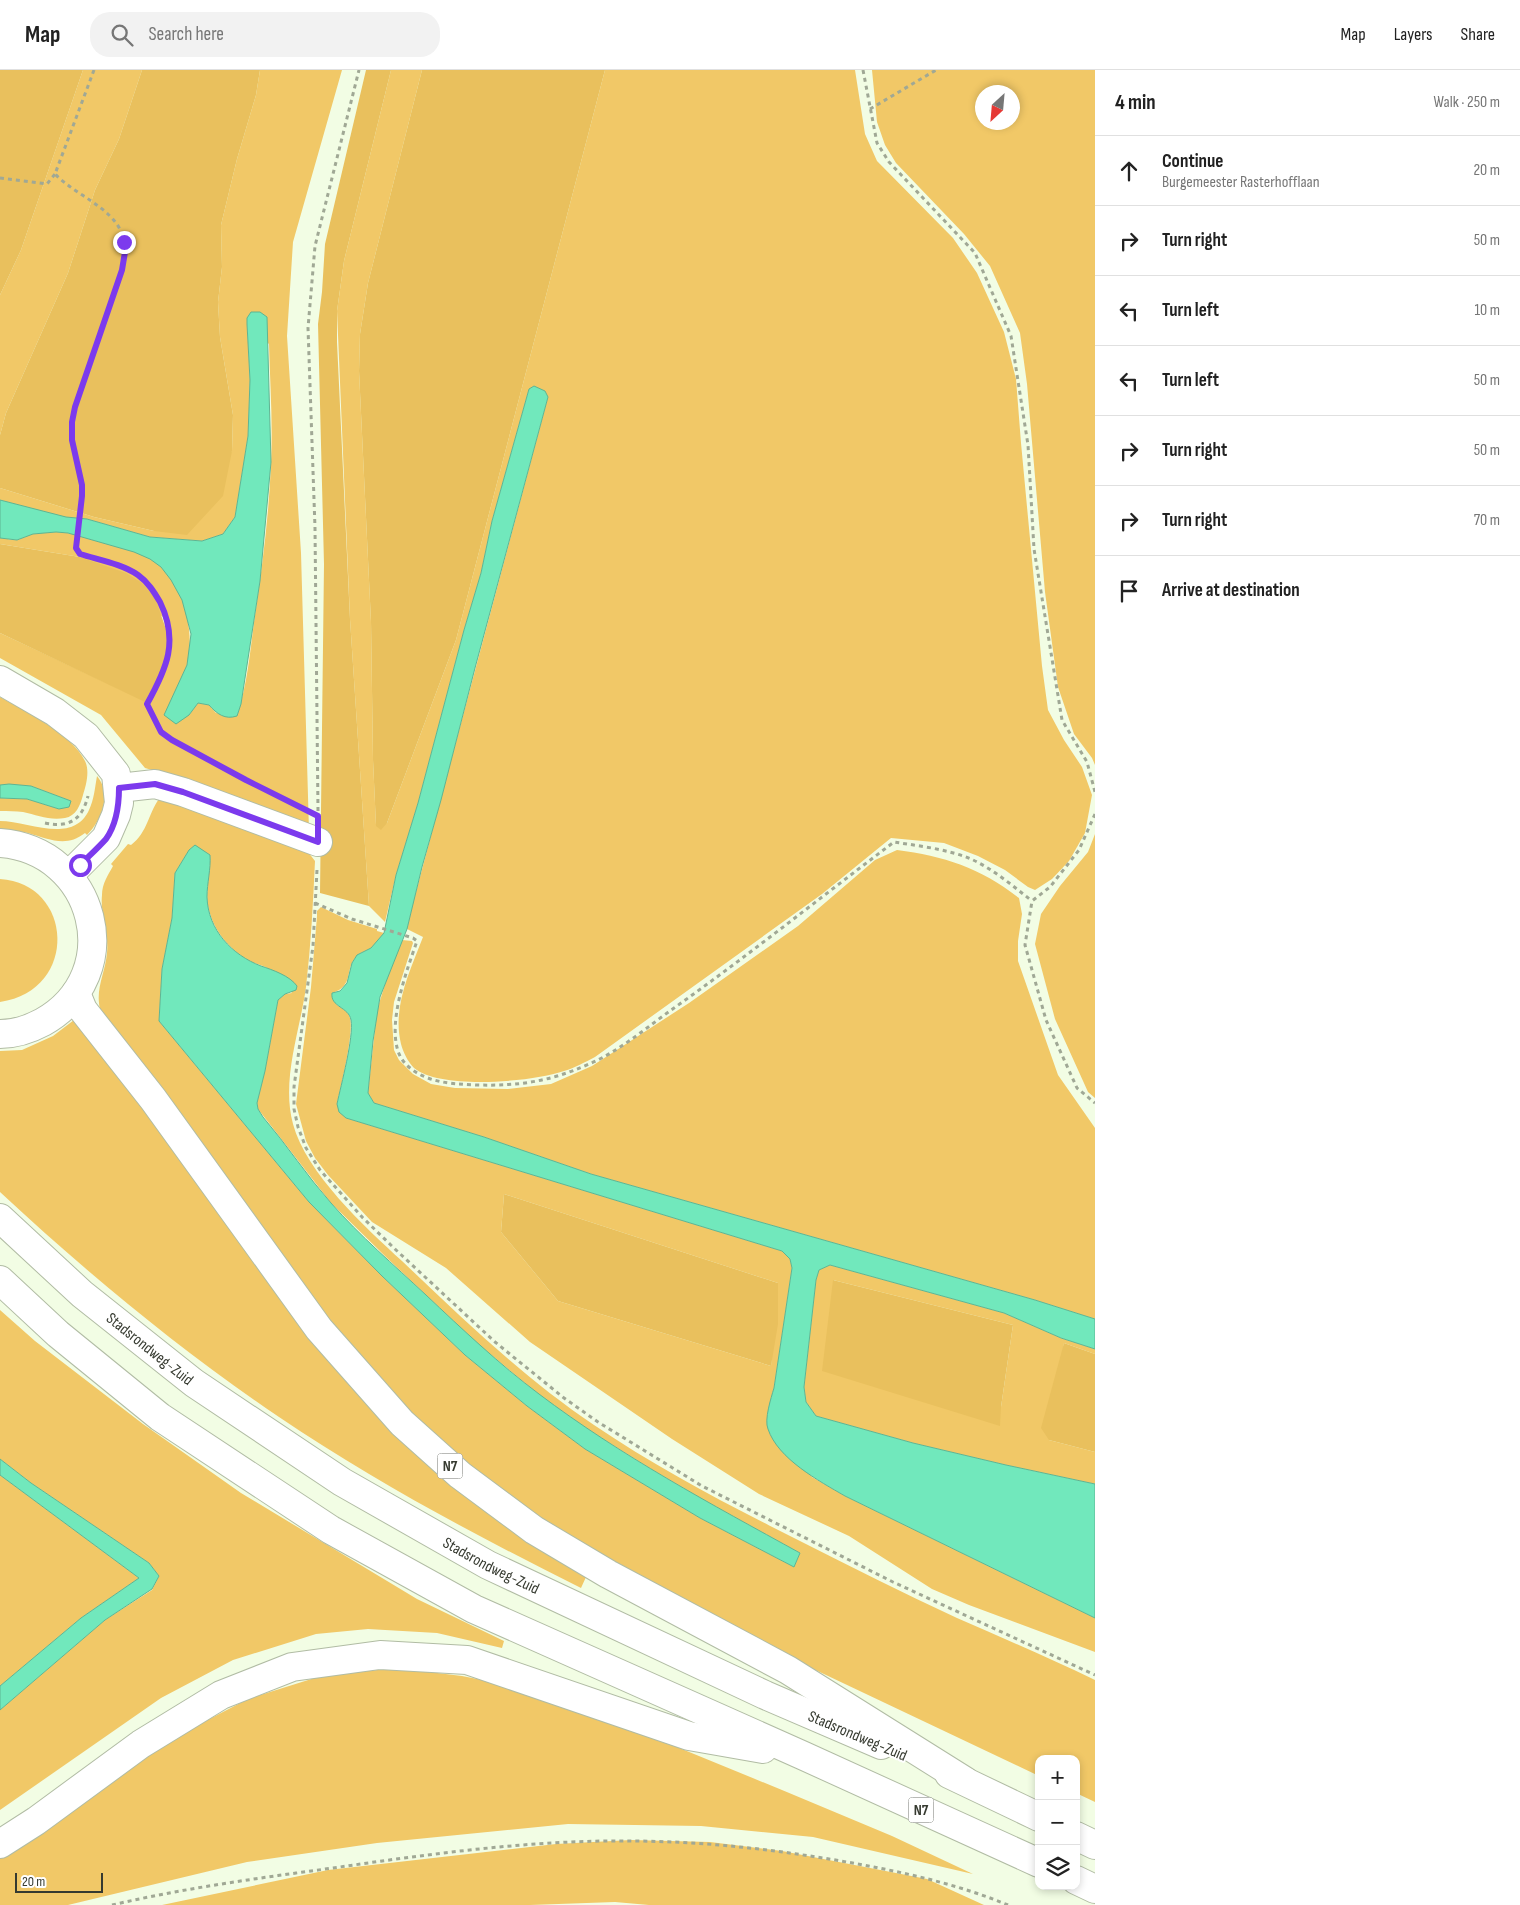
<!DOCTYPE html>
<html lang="en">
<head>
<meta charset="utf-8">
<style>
  :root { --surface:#fff; --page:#f2f2f2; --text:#222; --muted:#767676; --line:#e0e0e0 }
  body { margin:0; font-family:"Sofia Sans Condensed",sans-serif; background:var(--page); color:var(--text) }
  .controls { position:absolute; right:15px; bottom:15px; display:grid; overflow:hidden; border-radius:10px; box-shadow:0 2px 8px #0003 }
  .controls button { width:45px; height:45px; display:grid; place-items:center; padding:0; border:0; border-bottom:1px solid var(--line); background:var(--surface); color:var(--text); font:25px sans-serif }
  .compass { position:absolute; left:975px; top:15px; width:45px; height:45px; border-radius:50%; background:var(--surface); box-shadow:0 2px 8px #0003; rotate:206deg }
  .scale { position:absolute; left:15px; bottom:12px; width:88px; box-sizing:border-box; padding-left:5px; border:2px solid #363a30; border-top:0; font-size:14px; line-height:18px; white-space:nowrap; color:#363a30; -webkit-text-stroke:4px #fff; paint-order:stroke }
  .stop { position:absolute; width:15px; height:15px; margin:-11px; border:4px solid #7c3aed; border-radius:50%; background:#fff }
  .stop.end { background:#7c3aed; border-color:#fff; box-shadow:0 1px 5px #0008 }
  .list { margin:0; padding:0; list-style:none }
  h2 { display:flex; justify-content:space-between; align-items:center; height:65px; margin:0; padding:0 20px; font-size:21px }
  h2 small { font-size:16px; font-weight:400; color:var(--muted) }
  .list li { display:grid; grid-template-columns:32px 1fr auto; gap:15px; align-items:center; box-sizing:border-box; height:70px; padding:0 20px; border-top:1px solid var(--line) }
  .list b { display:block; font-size:19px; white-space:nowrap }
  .list p { margin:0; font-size:16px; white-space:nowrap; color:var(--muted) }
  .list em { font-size:16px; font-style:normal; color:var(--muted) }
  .icon { flex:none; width:28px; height:28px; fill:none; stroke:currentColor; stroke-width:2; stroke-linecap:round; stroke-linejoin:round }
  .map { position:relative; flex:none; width:1095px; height:1835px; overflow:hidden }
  header { display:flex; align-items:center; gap:30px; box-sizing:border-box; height:70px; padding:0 25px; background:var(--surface); border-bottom:1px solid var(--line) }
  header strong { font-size:24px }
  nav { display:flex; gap:28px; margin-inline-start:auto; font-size:18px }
  .search { width:350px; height:45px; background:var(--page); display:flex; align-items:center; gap:12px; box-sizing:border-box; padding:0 18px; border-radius:20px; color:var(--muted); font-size:19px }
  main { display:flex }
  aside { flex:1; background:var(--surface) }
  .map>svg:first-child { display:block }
  .green { fill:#f1c867; fill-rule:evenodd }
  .forest { fill:#e9c05d }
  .water { fill:#71e8bc; stroke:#5fb492 }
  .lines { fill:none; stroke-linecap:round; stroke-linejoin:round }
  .minor-casing { stroke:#b1bca4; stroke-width:30 }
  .primary-casing { stroke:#b1bca4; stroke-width:30 }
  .trunk-casing { stroke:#b1bca4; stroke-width:30 }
  .path { stroke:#a0a895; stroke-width:3; stroke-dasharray:4 4; stroke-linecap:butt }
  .minor { stroke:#fff; stroke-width:28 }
  .primary { stroke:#fff; stroke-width:28 }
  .trunk { stroke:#fff; stroke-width:28 }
  .route { stroke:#7c3aed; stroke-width:6 }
  .labels { text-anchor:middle; stroke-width:4; stroke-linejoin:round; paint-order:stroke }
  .shield { fill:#fff; stroke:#72756e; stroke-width:1 }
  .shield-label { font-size:15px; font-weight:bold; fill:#363a30 }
  .street-label { font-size:16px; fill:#363a30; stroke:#fff }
</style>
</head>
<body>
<header>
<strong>Map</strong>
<div class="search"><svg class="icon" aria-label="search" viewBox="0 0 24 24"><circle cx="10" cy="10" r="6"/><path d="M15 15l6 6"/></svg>Search here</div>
<nav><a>Map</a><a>Layers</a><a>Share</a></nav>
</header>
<main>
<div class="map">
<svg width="1095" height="1835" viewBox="0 0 1095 1835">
  <rect width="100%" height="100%" fill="#f2fde4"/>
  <!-- green -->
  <g class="green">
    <polygon points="83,0 142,0 119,69 95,120 68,203 6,343 0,365 0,225 21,180"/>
    <path d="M260,0H342L293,172L287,266L301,483L309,761L206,716L145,698L101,645L0,588V563L145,631C161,601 173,582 163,547L80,487L0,474V468C5,468 10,470 15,470C21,470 27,465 33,464C40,463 49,462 56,462C71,462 86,468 100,472C117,477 136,480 151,489C183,509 196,560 187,595L165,645H189L198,633L209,635L216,643L237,645C247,616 250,583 254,552C262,499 269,446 271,393C273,353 270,314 269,274L247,254L250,310L248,366L235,447L223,464L202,471L150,467L87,449L66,448L7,432L0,430V418L94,447L154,461L232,381L233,345L220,267L218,232L222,197L221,155L237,89L256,25Z"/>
    <path d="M391,0H422L368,213L360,264L359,301L371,552L373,690L376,755L387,753L456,570L605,0H855L865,64L877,91L953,168L977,203L1004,262L1016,309L1021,373L1042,596L1048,640L1064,670L1082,697L1092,725L1085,763L1069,791L1052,809L1035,820L1028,817L1005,800L978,786L944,773L891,768L822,824L595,987C585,992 575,998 564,1001C533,1012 440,1020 414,998C408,992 403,982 401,974C392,937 410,901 423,867L407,859L412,837L548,327L529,319L492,451L481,503L464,560L418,733L396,805L385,852L369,836L350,549L337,241L344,191Z"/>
    <path d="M872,0H1095V695L1092,688L1074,664L1058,617L1045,522L1027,314L1020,263L990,196L964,164L896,93L885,75L877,52ZM982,22H1012V52H982Z"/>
    <path d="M0,627C25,641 72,664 85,691C90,701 86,716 83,725C80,736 76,746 65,748C50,751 37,745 23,742C16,741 8,741 0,741V728L27,729L59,739L71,731L31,716L0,715Z"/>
    <path d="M97,706C112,724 102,750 87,765L85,763C66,778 49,769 28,763C19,761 9,760 0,759V751C28,751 73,775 89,740C94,730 95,717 97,706Z"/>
    <path d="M167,728L308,782L315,791C313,833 311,875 306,917C300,961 281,1010 293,1054C306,1103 365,1157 402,1191C463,1249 524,1308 594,1355C659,1399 728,1435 798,1470C850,1496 903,1523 957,1548C1003,1568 1049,1588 1095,1610V1732L1076,1723V1689H1039V1706L788,1587L575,1473L465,1395L383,1316L330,1252L203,1074L101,943C94,920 105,905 107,883C109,863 100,844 102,825C102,814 108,805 113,796L111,794L128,774L131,775C148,762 148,744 159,729ZM194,776L210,785C211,803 204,822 209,840C214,861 230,880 249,891C255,894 264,895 270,900C278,906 285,915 292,923L285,924L278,930L265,1001L257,1033L258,1039L331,1133L388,1189L477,1273L538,1324L592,1362L646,1396L705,1431L800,1483L794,1497L700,1448L585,1379L527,1336L465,1285L382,1206L309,1132L159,951L162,899L172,848L175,803L189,780Z"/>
    <polygon points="1095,764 1095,1028 1088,1022 1055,949 1035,874 1041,844 1060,816 1088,782"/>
    <path d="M897,780C944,786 981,798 1019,828L1022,844L1018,871V891L1058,1005L1095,1058V1249L1035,1230L591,1104L484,1067L374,1033L368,1023L377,940L388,905L402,870L412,871L413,873L394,932L392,950L394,980L399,990L413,1004L431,1014L455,1018L508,1019L551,1014L592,996L689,933L798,856L875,790Z"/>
    <path d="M0,809C73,813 80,920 0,932Z"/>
    <path d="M321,837L348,850L377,859V861L384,863C380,868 376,874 371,878C367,881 360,882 357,886C344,898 355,916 332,923L337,935C343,939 348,941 350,948C354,963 341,1016 337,1034L346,1048L782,1181L790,1189L792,1198L774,1318L770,1333L812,1407L845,1426L1095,1548V1582L969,1535L932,1519L849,1466L759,1424L672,1369L530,1272L446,1198L372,1152L328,1105L315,1088L306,1071L296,1034L311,917L317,846V841ZM504,1124L778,1213L771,1296L558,1231L501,1162Z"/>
    <path d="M74,950L144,1036L234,1156L529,1470L586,1507L581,1518C477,1466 375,1412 279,1347C180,1280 87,1203 0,1122V981L22,980L53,966Z"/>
    <path d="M830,1195L1004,1243L1061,1268L1095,1279V1284L1064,1273L1049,1370L1095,1382V1414L1006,1395L913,1373L816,1346L806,1332L804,1317L816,1209L819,1200ZM833,1210L1013,1255L1001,1337Z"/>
    <polygon points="0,1240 35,1271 143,1354 241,1423 417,1529 504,1571 502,1578 437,1563 368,1559 316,1564 233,1590 161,1628 0,1740 0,1640 105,1550 152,1520 159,1506 149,1493 31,1413 0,1389"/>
    <polygon points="0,1405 139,1508 81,1548 0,1616"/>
    <polygon points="396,1598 462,1606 532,1620 611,1650 782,1720 892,1766 973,1804 813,1767 701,1756 568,1754 377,1773 247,1792 68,1835 0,1835 0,1783 171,1669 248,1629 321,1606"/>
    <polygon points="631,1770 710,1772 782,1781 927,1809 984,1835 649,1835 615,1832 530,1835 162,1835 328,1800 556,1774"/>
  </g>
  <!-- forest -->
  <g class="forest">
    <polygon points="0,0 83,0 21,180 0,225"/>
    <polygon points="142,0 260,0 256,25 237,89 221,155 222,197 218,232 220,267 233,345 232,381 223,426 187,465 154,461 94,447 0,418 0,365 6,343 68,203 95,120 119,69"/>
    <polygon points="366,0 391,0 344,191 337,241 337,272 350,549 369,836 320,823 324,494 318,254 322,222 325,174"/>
    <polygon points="422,0 605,0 456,570 387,753 381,760 376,756 373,690 371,552 359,301 360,264 368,213"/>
    <polygon points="0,474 80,487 126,503 142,513 155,528 167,562 167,582 163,598 145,632 0,563"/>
    <polygon points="504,1124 778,1213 778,1254 771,1296 558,1231 501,1162"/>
    <polygon points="833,1210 1013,1255 1001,1337 1000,1356 822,1301"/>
    <polygon points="1064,1273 1095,1284 1095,1382 1049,1370 1041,1358"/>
  </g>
  <!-- water -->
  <g class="water">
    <path d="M251,242H260L267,247L271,392L260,511L241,634L237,646C225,650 217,644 209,635L198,633L189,645L176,654L164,645L187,595L191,564L182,530L171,510L161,497L150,489L134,482L68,463L56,462L33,464L17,470L0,468V430L66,447L87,449L150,467L202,471L223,464L235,447L248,366L250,310L247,254V248Z"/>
    <path d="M534,316L545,321L548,327L475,598L441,730L422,797L407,859L380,927L373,971L368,1023L374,1033L484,1067L591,1104L1035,1230L1095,1249V1279L1061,1268L1004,1243L830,1195L819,1200L816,1210L804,1317L806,1332L816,1346L913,1373L1006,1395L1095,1414V1548L845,1426C819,1411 778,1389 768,1359C764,1350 771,1328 774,1318L792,1198L790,1189L782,1181L346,1048L339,1042L337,1034C341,1015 354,967 351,950C349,937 330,937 332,923L340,921L347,913L352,893L357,885L371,878L384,863L396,805L418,733L464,560L481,503L492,451L529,319Z"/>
    <polygon points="9,714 31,716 71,731 69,737 59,739 27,729 0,728 0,715"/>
    <path d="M195,775L210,785C211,799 207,813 207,827C208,860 232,885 261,896C273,900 290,906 297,916L296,920L285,924L278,930L265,1001L257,1033L258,1039L263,1047C287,1075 307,1106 331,1133C360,1166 394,1195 426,1225C462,1259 499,1294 539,1324C621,1386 711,1434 800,1483L794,1497L700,1448L585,1379L527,1336L465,1285L382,1206L309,1132L159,951L162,899L172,848L175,803L189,780Z"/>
    <polygon points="0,1389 31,1413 149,1493 159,1506 152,1519 105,1550 0,1640 0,1616 81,1548 139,1508 0,1405"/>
  </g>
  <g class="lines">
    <defs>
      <g id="minor">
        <polyline points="0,610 55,642 86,666 116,704 119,733 116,745 106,768 69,805"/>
        <polyline points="119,718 155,714 183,722 318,772"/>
      </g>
      <path id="primary" d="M0,773C96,780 128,904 43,952C30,959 15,964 0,964"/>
      <g id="trunk">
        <polyline points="76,923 83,940 153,1029 319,1259 402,1353 460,1405 534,1460 608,1504 788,1600 965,1711"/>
        <path id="s1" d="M0,1148L82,1224L194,1313L342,1412L488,1495L765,1625L881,1675"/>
        <polyline points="0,1210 58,1264 160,1347 331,1460 474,1539 804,1686 1039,1793"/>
        <polyline points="949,1704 1039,1747"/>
        <polyline points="1076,1766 1095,1775"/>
        <polyline points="0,1774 36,1751 141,1674 221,1625 292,1597 380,1585 467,1590 689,1666 763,1679"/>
        <polyline points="1076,1810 1095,1819"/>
      </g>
    </defs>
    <!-- minor casing -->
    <use href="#minor" class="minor-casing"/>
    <!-- primary casing -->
    <use href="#primary" class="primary-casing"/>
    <!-- trunk casing -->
    <use href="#trunk" class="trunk-casing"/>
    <!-- path -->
    <g class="path">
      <path d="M94,0L55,104C79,129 126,141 125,181C125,188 123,194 122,200L75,337L72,352V370L82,415V426L76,477L80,484C99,490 122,494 138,505C149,513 156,524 161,536C179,573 165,600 147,633L161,662L171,670L265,719"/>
      <polyline points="863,0 877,73 889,92 975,183 1011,266 1028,375 1034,479 1062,650 1087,692 1095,722"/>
      <polyline points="870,39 936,0"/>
      <polyline points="0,108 47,114 55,104"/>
      <polyline points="318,741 315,458 308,258 315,176 359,0"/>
      <polyline points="1095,744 1079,780 1050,817 1032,831 1025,875 1046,950 1077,1018 1095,1033"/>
      <path d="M45,753C69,758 82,750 88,726"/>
      <polyline points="317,800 313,876 294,1017 294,1039 298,1057 306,1078 320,1100 363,1148 396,1180 495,1272 564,1328 598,1352 702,1416 893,1512 1095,1605"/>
      <path d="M315,833L352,849L413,868L417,871C407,900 388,950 398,981C403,997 420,1006 434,1010C448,1014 461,1014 476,1015C519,1016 549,1012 589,994C620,981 647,957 674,938C749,885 821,827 894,772C919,776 947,779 971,789C993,799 1013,816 1032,831"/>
      <path d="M112,1835C185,1818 259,1808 333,1798C429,1784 531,1770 628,1771C700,1771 771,1779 841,1791C898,1801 955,1813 1008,1835"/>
    </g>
    <!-- minor -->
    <use href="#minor" class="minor"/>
    <!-- primary -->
    <use href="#primary" class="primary"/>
    <!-- trunk -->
    <use href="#trunk" class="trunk"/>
  </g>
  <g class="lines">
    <!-- route -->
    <path class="route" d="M80,795C88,787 98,778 106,769C116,755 119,735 119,718L155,714L183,722L318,772V746L246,710L172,670L161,662L147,634C167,598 179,571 160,532C154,522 148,512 138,505C122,494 99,490 80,484L76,478L82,426V415L72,370V352L75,337L122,200L125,182L124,172"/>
  </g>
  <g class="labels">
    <!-- shield labels -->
    <g class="shield">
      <rect x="437.5" y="1383.5" width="25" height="25" rx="4"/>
      <rect x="908.5" y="1727.5" width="25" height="25" rx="4"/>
    </g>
    <g class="shield-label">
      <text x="450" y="1401">N7</text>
      <text x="921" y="1745">N7</text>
    </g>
    <!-- street labels -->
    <g class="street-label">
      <text dy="6" stroke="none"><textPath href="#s1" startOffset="199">Stadsrondweg-Zuid</textPath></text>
      <text dy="6" stroke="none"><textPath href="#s1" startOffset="604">Stadsrondweg-Zuid</textPath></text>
      <text transform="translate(858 1665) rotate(23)" y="6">Stadsrondweg-Zuid</text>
    </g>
  </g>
</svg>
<div class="controls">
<button>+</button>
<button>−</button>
<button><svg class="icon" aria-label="layers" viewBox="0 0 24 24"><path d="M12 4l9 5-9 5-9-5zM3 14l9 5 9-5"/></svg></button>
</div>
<svg class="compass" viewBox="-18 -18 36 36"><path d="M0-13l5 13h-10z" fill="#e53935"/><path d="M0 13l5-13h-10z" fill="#767676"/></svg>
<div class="scale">20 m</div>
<div class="stop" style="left:80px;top:795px"></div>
<div class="stop end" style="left:124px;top:172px"></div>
</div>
<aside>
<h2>4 min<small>Walk · 250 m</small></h2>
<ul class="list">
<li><svg class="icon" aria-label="ahead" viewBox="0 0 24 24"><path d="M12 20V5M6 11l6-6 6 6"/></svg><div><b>Continue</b><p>Burgemeester Rasterhofflaan</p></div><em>20 m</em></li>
<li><svg class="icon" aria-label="right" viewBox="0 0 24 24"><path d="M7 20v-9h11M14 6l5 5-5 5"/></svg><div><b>Turn right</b></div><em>50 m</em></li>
<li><svg class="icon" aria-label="left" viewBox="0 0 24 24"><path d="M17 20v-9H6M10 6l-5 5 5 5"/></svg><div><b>Turn left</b></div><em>10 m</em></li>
<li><svg class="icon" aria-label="left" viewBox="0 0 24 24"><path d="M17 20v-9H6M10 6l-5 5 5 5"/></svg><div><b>Turn left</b></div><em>50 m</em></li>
<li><svg class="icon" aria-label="right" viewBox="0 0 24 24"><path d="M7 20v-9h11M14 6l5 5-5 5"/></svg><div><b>Turn right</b></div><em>50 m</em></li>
<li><svg class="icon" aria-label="right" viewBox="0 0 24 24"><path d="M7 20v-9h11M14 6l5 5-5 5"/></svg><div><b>Turn right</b></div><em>70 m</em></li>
<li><svg class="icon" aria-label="arrive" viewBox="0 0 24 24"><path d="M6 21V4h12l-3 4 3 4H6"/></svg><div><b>Arrive at destination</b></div></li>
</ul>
</aside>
</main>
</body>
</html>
